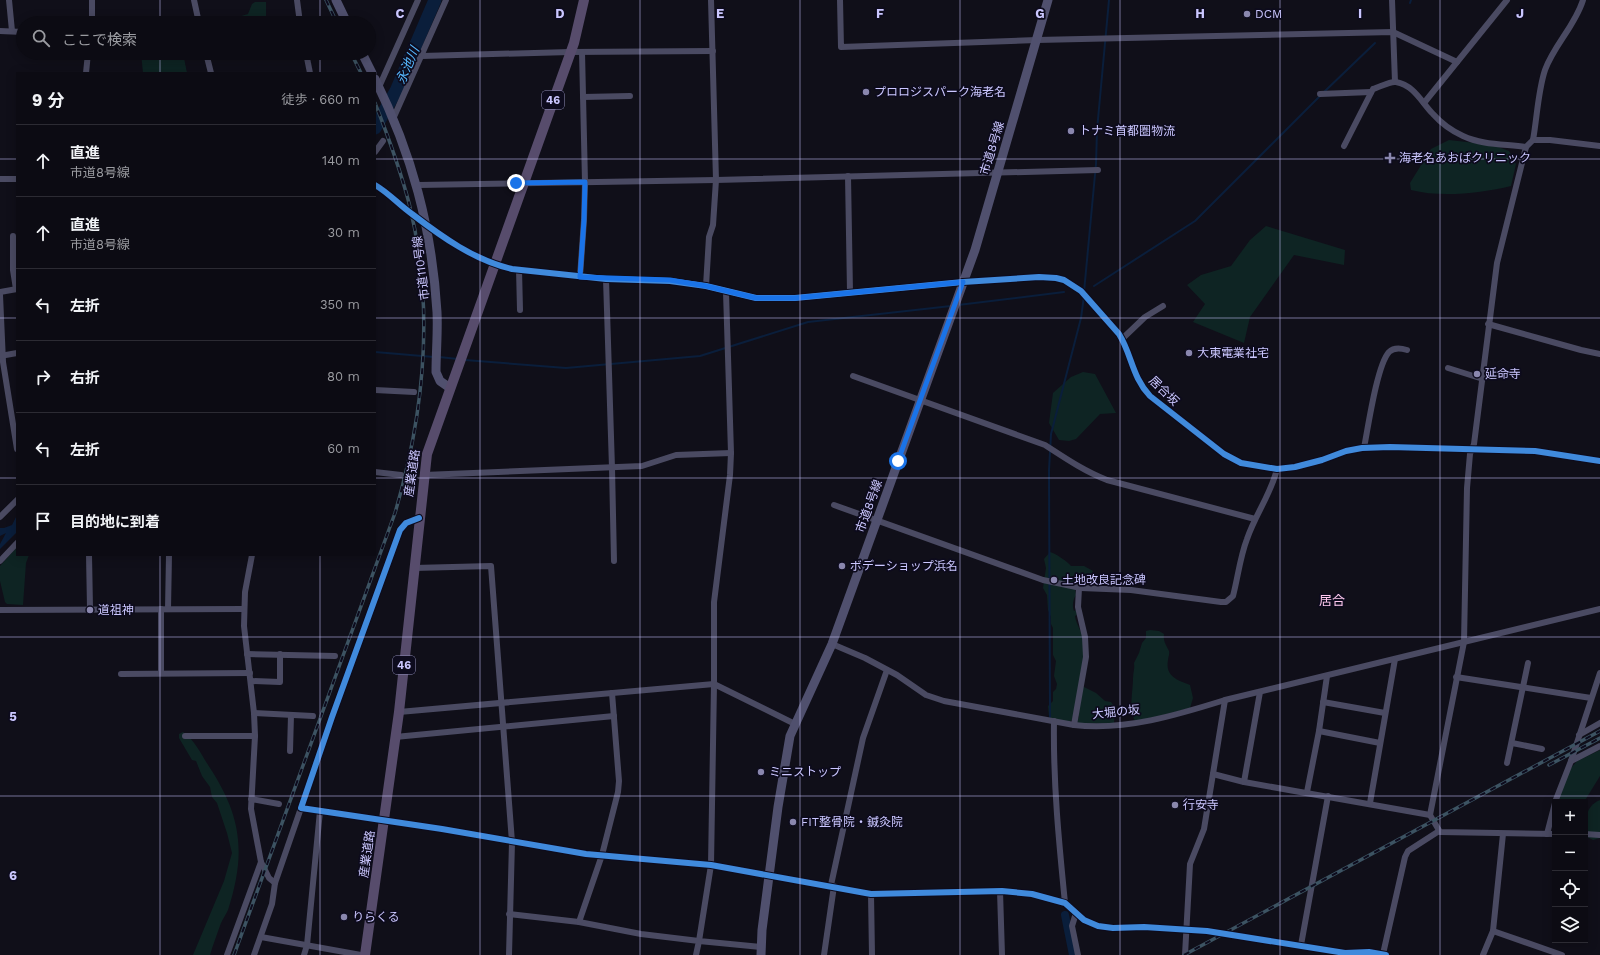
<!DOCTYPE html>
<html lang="ja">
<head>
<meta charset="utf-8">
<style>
  :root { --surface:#0c0b13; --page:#15141c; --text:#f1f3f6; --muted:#9a9ba0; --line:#2c2b33 }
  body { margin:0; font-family:"Work Sans","Noto Sans JP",sans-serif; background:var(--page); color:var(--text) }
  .controls { position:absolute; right:12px; bottom:12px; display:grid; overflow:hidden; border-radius:0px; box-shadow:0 2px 10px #0003 }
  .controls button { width:36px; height:36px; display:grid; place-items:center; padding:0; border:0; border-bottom:1px solid var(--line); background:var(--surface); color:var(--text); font:20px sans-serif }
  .stop { position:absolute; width:12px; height:12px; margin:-9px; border:3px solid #1a73e8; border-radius:50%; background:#fff }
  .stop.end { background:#1a73e8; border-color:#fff; box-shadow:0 1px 4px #0008 }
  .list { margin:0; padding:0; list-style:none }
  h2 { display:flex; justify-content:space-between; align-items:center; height:52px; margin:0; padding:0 16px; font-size:17px }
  h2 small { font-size:13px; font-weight:400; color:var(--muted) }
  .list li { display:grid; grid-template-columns:26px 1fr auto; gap:12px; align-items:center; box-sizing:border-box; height:72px; padding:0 16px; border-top:1px solid var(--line) }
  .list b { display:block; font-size:15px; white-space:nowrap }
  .list p { margin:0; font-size:13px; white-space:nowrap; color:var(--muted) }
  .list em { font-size:13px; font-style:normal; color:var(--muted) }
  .icon { flex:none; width:22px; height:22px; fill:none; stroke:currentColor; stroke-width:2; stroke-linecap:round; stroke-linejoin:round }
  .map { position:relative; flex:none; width:1600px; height:955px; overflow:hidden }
  .search { position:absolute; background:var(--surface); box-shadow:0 2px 10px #0003; left:16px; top:16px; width:360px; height:44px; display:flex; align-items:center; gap:10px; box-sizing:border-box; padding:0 14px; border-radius:22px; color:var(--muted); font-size:15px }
  .panel { position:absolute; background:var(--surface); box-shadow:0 2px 10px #0003; left:16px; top:72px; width:360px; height:484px; border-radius:0px }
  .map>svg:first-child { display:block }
  .green { fill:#0e2423 }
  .water { fill:#0a1e3b }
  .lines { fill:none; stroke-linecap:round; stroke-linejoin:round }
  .stream { stroke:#0a1e3b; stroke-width:2 }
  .canal { stroke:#0a1e3b; stroke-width:8 }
  .river { stroke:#0a1e3b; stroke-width:13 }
  .street { stroke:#4a4a62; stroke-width:6 }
  .secondary { stroke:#50506e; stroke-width:9 }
  .primary { stroke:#574c6c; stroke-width:10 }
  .rail-casing { stroke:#3c5362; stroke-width:3.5 }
  .rail { stroke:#0d0b1d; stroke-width:2; stroke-dasharray:6; stroke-linecap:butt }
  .cycleway-casing { stroke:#0d0b1d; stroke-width:8 }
  .cycleway { stroke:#408adc; stroke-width:6 }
  .route { stroke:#1a73e8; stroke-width:5 }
  .grid { fill:none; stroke:#cbc7ff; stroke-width:1; stroke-opacity:0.55 }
  .poi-dot { fill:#8a87ae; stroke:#0d0b1d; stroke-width:1.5 }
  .labels { text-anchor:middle; stroke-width:3.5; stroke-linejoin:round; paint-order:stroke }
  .shield { fill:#0d0b1d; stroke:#928fbb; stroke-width:1 }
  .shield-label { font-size:11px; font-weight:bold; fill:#cbc7ff }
  .poi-label { font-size:12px; fill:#cbc7ff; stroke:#0d0b1d; text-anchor:start }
  .street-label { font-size:12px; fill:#cbc7ff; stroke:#0d0b1d }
  .water-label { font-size:13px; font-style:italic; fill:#55b8ff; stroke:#0d0b1d }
  .neighbourhood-label { font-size:13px; fill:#ffc9ee; stroke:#0d0b1d }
  .grid-label { font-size:13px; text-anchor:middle; font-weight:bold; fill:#cbc7ff; stroke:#0d0b1d; stroke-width:3.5; stroke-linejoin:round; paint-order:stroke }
</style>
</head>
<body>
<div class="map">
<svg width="1600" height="955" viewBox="0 0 1600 955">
  <rect width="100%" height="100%" fill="#100f19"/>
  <!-- green -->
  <g class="green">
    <polygon points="255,2 266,2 266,23 231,23 238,17 248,14 252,4"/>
    <polygon points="141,53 183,53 187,73 143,73"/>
    <path d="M1449,140L1493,145L1509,151L1516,164L1511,186C1481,193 1442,198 1411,190L1410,183L1431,149Z"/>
    <polygon points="1266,226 1345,250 1344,265 1294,255 1250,317 1244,343 1193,322 1205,304 1187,285 1201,275 1231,266 1250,240"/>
    <polygon points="1083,372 1095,374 1116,413 1100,414 1076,439 1069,441 1059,440 1049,423 1053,393 1071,377"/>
    <polygon points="17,547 17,555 29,555 26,563 23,605 7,604 5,602 0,581 0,566"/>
    <path d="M1050,552C1055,553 1068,562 1071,566H1084L1093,571L1087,582L1075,589L1076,595C1073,599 1072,606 1074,611L1076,610L1077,615L1075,616C1076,625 1083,633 1085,643L1080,685L1096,693L1105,701L1111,702L1115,708L1114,723L1079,724L1077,722L1079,716L1069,722L1053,719L1049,717L1048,706L1053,701V692L1056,689L1057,684L1054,676L1056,661L1053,655V628L1051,624V617L1048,610L1047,595L1043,588L1046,568L1044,559Z"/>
    <path d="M1150,630L1159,631L1164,634C1163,641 1166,645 1169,651C1170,654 1168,657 1168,660C1165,677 1178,680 1190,685L1193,698L1190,708L1136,722C1128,712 1133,692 1133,678C1133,673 1135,668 1134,663L1139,653L1142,643L1146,638V631Z"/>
    <path d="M183,732C195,740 202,756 210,768C242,817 246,854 228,910C226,914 223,919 221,923C217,934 213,945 210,955H193L224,881L232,853L227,833L217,803L212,797L210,787L202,776L196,761L192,760L179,738V734Z"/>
    <polygon points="1600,750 1600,776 1584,802 1556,802 1571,768 1577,761"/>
    <path d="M1600,800V838L1593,840L1585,836C1585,821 1585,806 1600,800Z"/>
  </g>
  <!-- water -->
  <polygon class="water" points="17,515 17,532 0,549 0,544 6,533 0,536 0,528 4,528 12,525"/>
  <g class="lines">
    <!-- stream -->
    <g class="stream">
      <polyline points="1410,3 1411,0"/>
      <polyline points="1324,92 1375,43"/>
      <polyline points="1094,286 1195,221 1321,95"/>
      <polyline points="1084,292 1096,164 1097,130 1109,0"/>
      <polyline points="958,305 1064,292"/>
      <polyline points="375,352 434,357"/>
      <polyline points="439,357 458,359"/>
      <polyline points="465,360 566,368 700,356 808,322 951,306"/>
      <polyline points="1050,717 1049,470 1051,434 1081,318 1084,296"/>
    </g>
    <!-- canal -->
    <polyline class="canal" points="1065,915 1073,955"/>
    <!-- river -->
    <polyline class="river" points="375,128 396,91 435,0"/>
    <!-- street -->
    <g class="street">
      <polyline points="9,0 12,31"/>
      <polyline points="194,0 199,23"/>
      <polyline points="297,0 300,23"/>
      <polyline points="840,0 841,47 1037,40 1393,32 1457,62"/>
      <polyline points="1392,0 1395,82"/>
      <polyline points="92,23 92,0"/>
      <polyline points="0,31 23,32"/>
      <polyline points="206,53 211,73"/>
      <polyline points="306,53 310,73"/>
      <polyline points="422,56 570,52 713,51"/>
      <polyline points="86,73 88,53"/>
      <polyline points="379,87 418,0"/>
      <polyline points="1320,94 1371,92"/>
      <polyline points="583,97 630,96"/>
      <polyline points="1424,103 1507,0"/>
      <polyline points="393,119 446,0"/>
      <polyline points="1533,140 1550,140 1600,146"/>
      <path d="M1344,146L1373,89C1380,87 1390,81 1396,82C1414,85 1422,103 1433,114C1441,123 1452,131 1463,136C1482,145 1505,144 1526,147"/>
      <polyline points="375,152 383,141"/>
      <polyline points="848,176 850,292"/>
      <polyline points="0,179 17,179"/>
      <path d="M375,185C389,193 399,205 412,214C442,237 474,260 512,269L606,279L670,281L706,286L756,298H795L963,282L1039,277L1056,278L1064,280L1081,291L1119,334C1132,355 1132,377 1150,396L1224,454L1241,463L1277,469L1295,467L1322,460L1346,451L1362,448L1390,447L1535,451L1600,461"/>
      <polyline points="418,185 716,180 1098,170"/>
      <polyline points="13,236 13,270 16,289"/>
      <polyline points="519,269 520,310"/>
      <polyline points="580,277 584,220 585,182 582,52"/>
      <polyline points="606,279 612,468 614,561"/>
      <polyline points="706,286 709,237 713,225 716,180 711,0"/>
      <polyline points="0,292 17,289"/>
      <polyline points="726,292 731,453 730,475 714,602 714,684 711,865 699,941 761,947"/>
      <polyline points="0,295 3,362 17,449"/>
      <polyline points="1488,324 1581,350 1600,354"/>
      <polyline points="1122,339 1145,317 1163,306"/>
      <polyline points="0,356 17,353"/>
      <polyline points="1448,368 1483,379"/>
      <path d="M853,376L1045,445C1065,458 1084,471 1107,480L1255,519"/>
      <polyline points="375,390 414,392"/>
      <path d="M1364,448C1368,428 1377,365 1389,352C1394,347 1401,348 1407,350"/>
      <polyline points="375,472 401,475"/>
      <polyline points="424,475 642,466 676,455 731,453"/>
      <path d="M834,505L1043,580L1081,588L1131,590L1221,602H1226L1233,596C1238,577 1240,557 1247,539C1255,515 1271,494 1277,469"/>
      <polyline points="0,517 17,500"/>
      <polyline points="419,518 406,523 400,530 332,717 301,808 442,829 586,854 711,865 871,894 1002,891 1032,894 1065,903 1084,920 1098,926 1113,928 1144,927 1207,931 1345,953 1369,952 1386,955"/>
      <polyline points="89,555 90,608"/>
      <polyline points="252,555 245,592 244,626 254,713 255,736 251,809 261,862 269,878 275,883"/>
      <polyline points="0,561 17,543"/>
      <polyline points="414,568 491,566 512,842 509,955"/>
      <polyline points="161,609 161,673"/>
      <polyline points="168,609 169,555"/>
      <polyline points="0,610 244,609"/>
      <path d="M832,644L865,658L897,675L926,695L944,701L1074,725C1125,731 1177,715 1225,700L1600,609"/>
      <polyline points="247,654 335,656"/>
      <polyline points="121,674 250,673"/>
      <polyline points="1456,677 1591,698"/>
      <polyline points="251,681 280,682 280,654"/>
      <polyline points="1323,702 1385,713"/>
      <polyline points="399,712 714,684 795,724"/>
      <polyline points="254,713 313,716"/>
      <path d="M1054,721C1053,782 1059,843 1065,903"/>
      <polyline points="1074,725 1086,657 1085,637 1078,607 1079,588"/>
      <polyline points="1319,731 1380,743"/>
      <polyline points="1579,735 1600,723"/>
      <polyline points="185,736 255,736"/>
      <polyline points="395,737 614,716"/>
      <polyline points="1512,743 1542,749"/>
      <polyline points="290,751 291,715"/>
      <polyline points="1571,761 1600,746"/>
      <polyline points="1507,763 1528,663"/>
      <polyline points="1213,774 1244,782 1430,815"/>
      <polyline points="1244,782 1260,692"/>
      <polyline points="1307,792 1319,731 1327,676"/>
      <polyline points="251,799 279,804"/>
      <polyline points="1555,802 1571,761 1600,673"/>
      <polyline points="1370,803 1395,659"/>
      <polyline points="1547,834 1555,803"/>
      <path d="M1555,834L1440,832L1430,815L1464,642L1467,488L1470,454L1474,444L1497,263L1526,147L1533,140C1537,118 1538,91 1545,70C1554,45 1575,26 1583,0"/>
      <polyline points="1585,834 1600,835"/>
      <polyline points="831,885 863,738 887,670"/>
      <polyline points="1000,891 1002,955"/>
      <polyline points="871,894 872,955"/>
      <polyline points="1076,913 1072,926 1078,955"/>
      <polyline points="509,914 579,922 641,934 699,941 696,955"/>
      <polyline points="579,922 602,855 618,792 619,781 612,693"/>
      <polyline points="1493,931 1562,955"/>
      <polyline points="261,937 361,955"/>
      <polyline points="1301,945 1328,796"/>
      <polyline points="1383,954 1405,857 1408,851 1439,831"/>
      <polyline points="227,955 261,862"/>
      <polyline points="254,955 272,904 275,883 301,808"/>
      <polyline points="304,955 307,945 320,811"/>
      <polyline points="824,955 834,886"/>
      <polyline points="1185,955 1190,864 1204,829 1225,700"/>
      <polyline points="1483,955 1493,931 1503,834"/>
    </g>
    <!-- secondary -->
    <g class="secondary">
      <polyline points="336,0 347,23"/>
      <polyline points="362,53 372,73"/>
      <path d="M375,79C412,154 432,228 437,312C438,332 436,352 436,372L440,381L450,388"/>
      <polyline points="761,955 762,930 778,807 790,736 832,644 975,250 1048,0"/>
    </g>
    <!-- primary -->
    <polyline class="primary" points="365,955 399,712 427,454 574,43 584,0"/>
    <defs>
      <g id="rail">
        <polyline points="326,0 337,23"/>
        <polyline points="351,53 361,73"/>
        <polyline points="1549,765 1600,738"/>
        <path d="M234,955L395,513C425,411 435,307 409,203C400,169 388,136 375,103"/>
        <polyline points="1184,955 1600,731"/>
      </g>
    </defs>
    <!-- rail casing -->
    <use href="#rail" class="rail-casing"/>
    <!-- rail -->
    <use href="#rail" class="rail"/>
    <defs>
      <g id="cycleway">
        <path d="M375,185C389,193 399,205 412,214C442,237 474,260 512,269L606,279L670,281L706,286L756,298H795L963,282L1039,277L1056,278L1064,280L1081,291L1119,334C1132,355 1132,377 1150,396L1224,454L1241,463L1277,469L1295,467L1322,460L1346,451L1362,448L1390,447L1535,451L1600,461"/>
        <polyline points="419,518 406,523 400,530 332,717 301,808 442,829 586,854 711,865 871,894 1002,891 1032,894 1065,903 1084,920 1098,926 1113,928 1144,927 1207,931 1345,953 1369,952 1386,955"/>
      </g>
    </defs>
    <!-- cycleway casing -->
    <use href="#cycleway" class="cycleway-casing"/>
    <!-- cycleway -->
    <use href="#cycleway" class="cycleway"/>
  </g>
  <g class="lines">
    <!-- route -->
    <polyline class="route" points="516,183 585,182 584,220 580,277 670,280 706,286 756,298 795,298 963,282 898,461"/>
  </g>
  <!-- grid -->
  <path class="grid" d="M160,0V23M320,0V23M480,0V955M640,0V955M800,0V955M960,0V955M1120,0V955M1280,0V955M1440,0V955M160,53V73M320,53V73M0,159H17M375,159H1600M0,318H17M375,318H1600M0,478H17M375,478H1600M160,555V955M320,555V955M0,637H1600M0,796H1600"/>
  <!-- markers -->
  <g class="poi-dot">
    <circle cx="1247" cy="14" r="4"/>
    <circle cx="866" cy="92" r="4"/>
    <circle cx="1071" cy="131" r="4"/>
    <path d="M1388 152h4v4h4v4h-4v4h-4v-4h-4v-4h4z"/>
    <circle cx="1189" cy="353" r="4"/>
    <circle cx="1477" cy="374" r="4"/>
    <circle cx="842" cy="566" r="4"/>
    <circle cx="1054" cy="580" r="4"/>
    <circle cx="90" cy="610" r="4"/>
    <circle cx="761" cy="772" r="4"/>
    <circle cx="1175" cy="805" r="4"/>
    <circle cx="793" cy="822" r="4"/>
    <circle cx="344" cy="917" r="4"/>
  </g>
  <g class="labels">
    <!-- shield labels -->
    <g class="shield">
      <rect x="542" y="91" width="22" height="18" rx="3"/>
      <rect x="393" y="656" width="22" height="18" rx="3"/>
    </g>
    <g class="shield-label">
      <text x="553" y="104">46</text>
      <text x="404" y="669">46</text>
    </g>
    <!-- poi labels -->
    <g class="poi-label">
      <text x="1255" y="18">DCM</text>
      <text x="874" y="96">プロロジスパーク海老名</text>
      <text x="1079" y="135">トナミ首都圏物流</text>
      <text x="1399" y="162">海老名あおばクリニック</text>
      <text x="1197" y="357">大東電業社宅</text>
      <text x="1485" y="378">延命寺</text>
      <text x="850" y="570">ボデーショップ浜名</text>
      <text x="1062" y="584">土地改良記念碑</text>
      <text x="98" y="614">道祖神</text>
      <text x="769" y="776">ミニストップ</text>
      <text x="1183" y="809">行安寺</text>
      <text x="801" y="826">FIT整骨院・鍼灸院</text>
      <text x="352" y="921">りらくる</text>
    </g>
    <!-- street labels -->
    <g class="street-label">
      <text transform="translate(992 148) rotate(-73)" y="4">市道8号線</text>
      <text transform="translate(421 268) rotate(-97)" y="4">市道110号線</text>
      <text transform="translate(1164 391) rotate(44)" y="4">居合坂</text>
      <text transform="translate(412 473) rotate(-82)" y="4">産業道路</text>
      <text transform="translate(869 506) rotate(-70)" y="4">市道8号線</text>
      <text transform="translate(1116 712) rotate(-6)" y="4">大堀の坂</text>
      <text transform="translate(367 854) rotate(-82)" y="4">産業道路</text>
    </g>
    <!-- water labels -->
    <g class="water-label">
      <text transform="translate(407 65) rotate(-67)" y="5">永池川</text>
    </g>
    <!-- neighbourhood labels -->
    <g class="neighbourhood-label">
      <text x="1332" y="605">居合</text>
    </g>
  </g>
  <g class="grid-label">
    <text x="400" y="18">C</text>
    <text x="560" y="18">D</text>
    <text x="720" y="18">E</text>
    <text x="880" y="18">F</text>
    <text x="1040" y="18">G</text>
    <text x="1200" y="18">H</text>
    <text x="1360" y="18">I</text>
    <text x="1520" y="18">J</text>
    <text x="13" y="721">5</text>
    <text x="13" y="880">6</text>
  </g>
</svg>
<div class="controls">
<button>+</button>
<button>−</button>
<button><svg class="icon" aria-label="locate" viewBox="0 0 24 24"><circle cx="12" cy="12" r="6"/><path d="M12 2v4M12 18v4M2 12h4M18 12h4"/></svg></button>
<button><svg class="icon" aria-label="layers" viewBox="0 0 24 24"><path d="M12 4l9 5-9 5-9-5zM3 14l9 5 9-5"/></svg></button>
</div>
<div class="stop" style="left:898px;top:461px"></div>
<div class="stop end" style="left:516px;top:183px"></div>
<div class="search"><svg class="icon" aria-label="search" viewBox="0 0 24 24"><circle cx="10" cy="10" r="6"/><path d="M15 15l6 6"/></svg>ここで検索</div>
<section class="panel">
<h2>9 分<small>徒歩 · 660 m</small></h2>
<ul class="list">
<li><svg class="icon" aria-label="ahead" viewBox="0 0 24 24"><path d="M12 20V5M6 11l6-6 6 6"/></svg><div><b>直進</b><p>市道8号線</p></div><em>140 m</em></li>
<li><svg class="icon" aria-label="ahead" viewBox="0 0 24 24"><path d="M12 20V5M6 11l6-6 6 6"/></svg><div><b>直進</b><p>市道8号線</p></div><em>30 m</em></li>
<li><svg class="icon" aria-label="left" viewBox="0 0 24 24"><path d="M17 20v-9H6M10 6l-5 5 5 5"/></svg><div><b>左折</b></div><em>350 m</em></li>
<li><svg class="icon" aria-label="right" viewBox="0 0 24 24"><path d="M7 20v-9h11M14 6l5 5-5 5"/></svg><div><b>右折</b></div><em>80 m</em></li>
<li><svg class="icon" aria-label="left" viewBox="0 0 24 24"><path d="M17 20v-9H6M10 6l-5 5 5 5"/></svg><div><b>左折</b></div><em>60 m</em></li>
<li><svg class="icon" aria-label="arrive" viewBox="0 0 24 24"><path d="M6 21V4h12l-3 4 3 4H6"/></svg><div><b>目的地に到着</b></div></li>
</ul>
</section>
</div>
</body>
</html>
